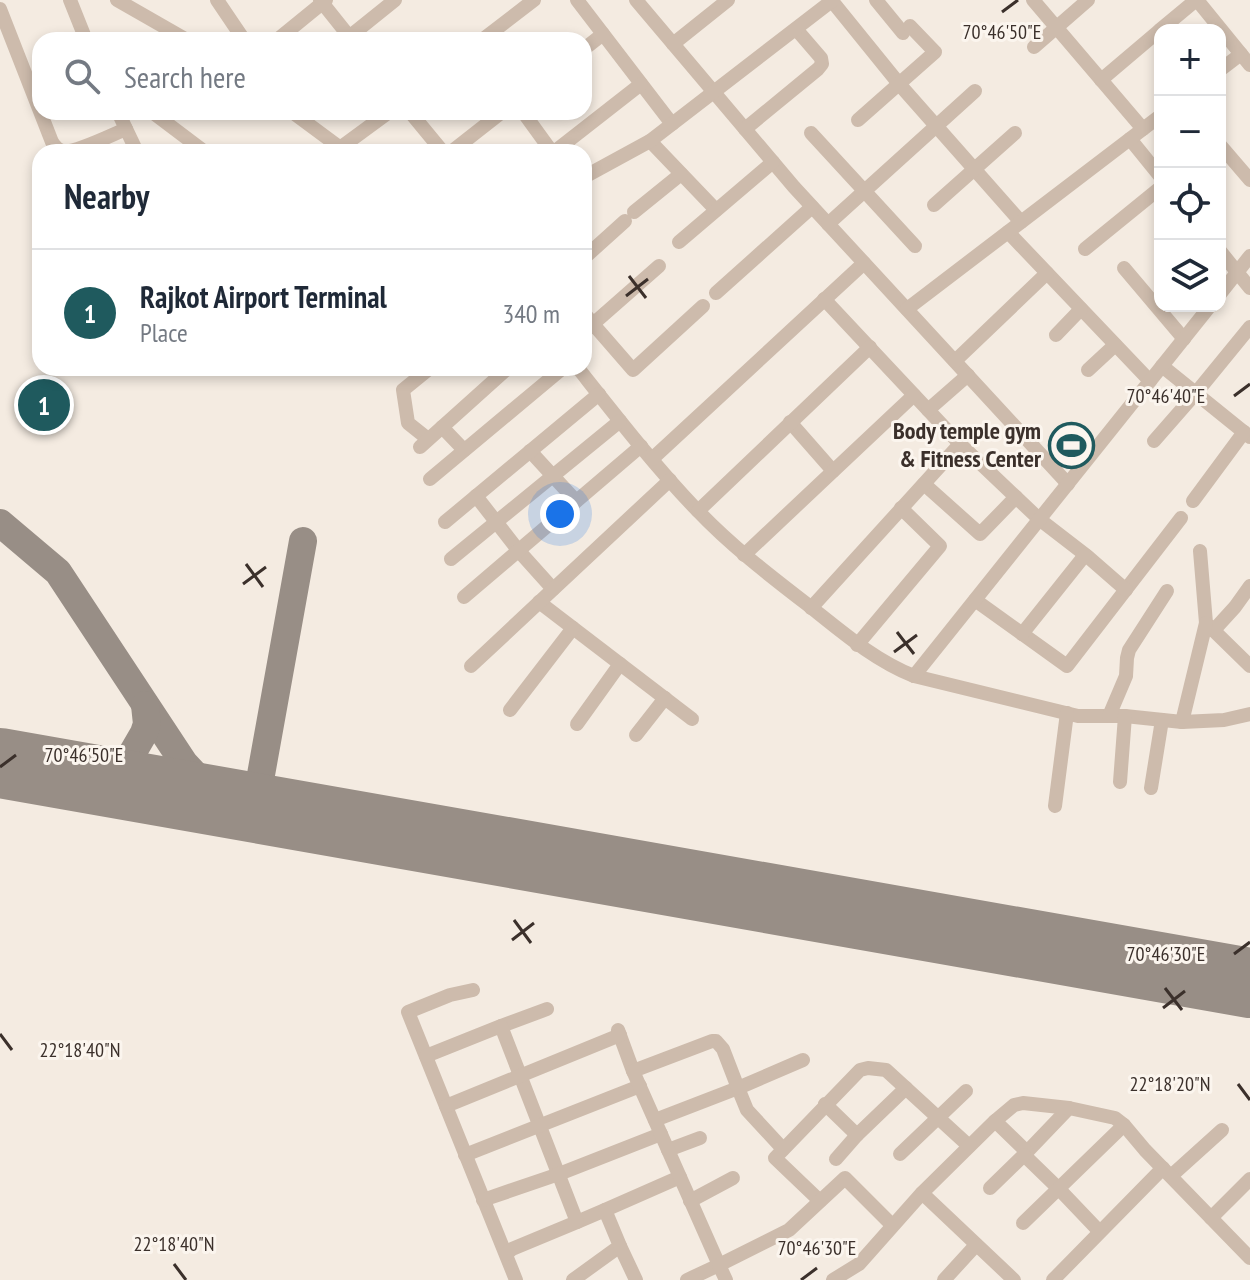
<!DOCTYPE html>
<html lang="en">
<head>
<meta charset="utf-8">
<style>
  :root { --surface:#fff; --page:#f6f6f7; --text:#1f2937; --muted:#747a83; --line:#e0e1e3; --accent:#1f5a5e }
  body { margin:0; font-family:"PT Sans Narrow",sans-serif; background:var(--page); color:var(--text) }
  .controls { position:absolute; right:24px; top:24px; display:grid; overflow:hidden; border-radius:16px; box-shadow:0 4px 12px #0003 }
  .controls button { width:72px; height:72px; display:grid; place-items:center; padding:0; border:0; border-bottom:2px solid var(--line); background:var(--surface); color:var(--text); font:40px sans-serif }
  .you { position:absolute; left:560px; top:514px; width:28px; height:28px; margin:-20px; border:6px solid #fff; border-radius:50%; background:#1a73e8; box-shadow:0 0 0 12px #1a73e833 }
  .badge { display:grid; place-items:center; width:52px; height:52px; border-radius:50%; background:var(--accent); color:#fff; font-size:26px; font-weight:700 }
  .pin { position:absolute; translate:-50% -50%; border:4px solid #fff; box-shadow:0 2px 8px #0006 }
  .list { margin:0; padding:0; list-style:none }
  h2 { display:flex; justify-content:space-between; align-items:center; height:104px; margin:0; padding:0 32px; font-size:34px }
  h2 small { font-size:26px; font-weight:400; color:var(--muted) }
  .list li { display:grid; grid-template-columns:52px 1fr auto; gap:24px; align-items:center; box-sizing:border-box; height:128px; padding:0 32px; border-top:2px solid var(--line) }
  .list b { display:block; font-size:30px; white-space:nowrap }
  .list p { margin:0; font-size:26px; white-space:nowrap; color:var(--muted) }
  .list em { font-size:26px; font-style:normal; color:var(--muted) }
  .icon { flex:none; width:44px; height:44px; fill:none; stroke:currentColor; stroke-width:2; stroke-linecap:round; stroke-linejoin:round }
  .map { position:relative; flex:none; width:1250px; height:1280px; overflow:hidden }
  .search { position:absolute; background:var(--surface); box-shadow:0 4px 12px #0003; left:32px; top:32px; width:560px; height:88px; display:flex; align-items:center; gap:20px; box-sizing:border-box; padding:0 28px; border-radius:24px; color:var(--muted); font-size:30px }
  .panel { position:absolute; background:var(--surface); box-shadow:0 4px 12px #0003; left:32px; top:144px; width:560px; height:232px; border-radius:24px }
  .map>svg:first-child { display:block }
  .lines { fill:none; stroke-linecap:round; stroke-linejoin:round }
  .taxiway { stroke:#988e86; stroke-width:28 }
  .runway { stroke:#988e86; stroke-width:70 }
  .minor { stroke:#cdbbac; stroke-width:14 }
  .ticks { fill:none; stroke:#3b302b; stroke-width:3 }
  .labels { text-anchor:middle; stroke-width:6; stroke-linejoin:round; paint-order:stroke }
  .poi-label { font-size:24px; font-weight:bold; fill:#3b302b; stroke:#fbf5ee; text-anchor:end }
  .ticks-label { font-size:20px; text-anchor:middle; fill:#3b302b; stroke:#fbf5ee; stroke-width:6; stroke-linejoin:round; paint-order:stroke }
</style>
</head>
<body>
<div class="map">
<svg width="1250" height="1280" viewBox="0 0 1250 1280">
  <rect width="100%" height="100%" fill="#f4ebe1"/>
  <g class="lines">
    <!-- taxiway -->
    <g class="taxiway">
      <polyline points="0,523 58,572 184,763 211,792 233,804"/>
      <polyline points="83,778 103,777 126,764 144,733 147,724 145,705"/>
      <polyline points="255,808 303,541"/>
    </g>
    <!-- runway -->
    <polyline class="runway" points="0,763 1250,983"/>
    <!-- minor -->
    <g class="minor">
      <polyline points="70,0 86,40"/>
      <polyline points="117,0 187,40"/>
      <polyline points="217,0 244,40"/>
      <polyline points="320,0 352,40"/>
      <polyline points="577,0 672,124"/>
      <polyline points="636,0 794,187 1068,484"/>
      <polyline points="876,0 903,33"/>
      <polyline points="1033,0 1143,129"/>
      <polyline points="1197,0 1250,65"/>
      <polyline points="832,1 900,85 1021,222"/>
      <path d="M0,9L52,142C55,146 56,149 62,151C74,154 113,134 126,129"/>
      <polyline points="1160,30 1196,0"/>
      <polyline points="349,37 395,0"/>
      <polyline points="277,40 326,0"/>
      <polyline points="482,40 534,0"/>
      <polyline points="673,44 728,0"/>
      <polyline points="1034,47 1088,0"/>
      <polyline points="584,49 603,34"/>
      <polyline points="1220,70 1241,54"/>
      <polyline points="1101,80 1160,30"/>
      <polyline points="118,112 137,152"/>
      <polyline points="152,112 205,152"/>
      <polyline points="292,112 346,152"/>
      <polyline points="410,112 443,152"/>
      <polyline points="523,112 552,152"/>
      <polyline points="858,120 935,52 910,26"/>
      <polyline points="745,129 818,69 822,64 821,58 796,29"/>
      <polyline points="811,133 915,246"/>
      <polyline points="1130,139 1160,176"/>
      <polyline points="650,141 716,210"/>
      <polyline points="1220,145 1250,180"/>
      <polyline points="340,148 389,112"/>
      <polyline points="451,152 502,112"/>
      <polyline points="554,152 641,84"/>
      <polyline points="584,177 650,141 833,0"/>
      <polyline points="934,205 1015,133"/>
      <polyline points="634,212 681,174"/>
      <polyline points="828,224 975,91"/>
      <polyline points="1008,232 1150,381"/>
      <polyline points="679,242 773,162"/>
      <polyline points="1085,249 1160,188"/>
      <polyline points="1220,251 1250,288"/>
      <polyline points="584,258 625,221"/>
      <polyline points="659,266 593,324 633,370 703,306"/>
      <polyline points="1124,268 1184,339"/>
      <polyline points="716,293 812,207"/>
      <polyline points="1220,294 1250,256"/>
      <polyline points="824,299 960,444"/>
      <polyline points="907,309 1160,116"/>
      <polyline points="584,313 593,324 584,332"/>
      <polyline points="1056,335 1081,309"/>
      <polyline points="955,361 1047,273"/>
      <polyline points="1162,366 1250,437"/>
      <path d="M578,368C616,416 654,465 696,509C730,545 769,575 808,605C842,632 874,660 914,676L1078,716H1125L1182,722L1224,720L1250,714"/>
      <polyline points="1088,370 1115,345"/>
      <polyline points="928,410 968,375"/>
      <polyline points="790,422 833,471"/>
      <polyline points="442,427 464,450"/>
      <polyline points="428,439 408,423 403,390 430,368"/>
      <polyline points="1154,441 1196,393 1250,327"/>
      <polyline points="420,447 508,368"/>
      <polyline points="530,451 576,501"/>
      <polyline points="652,459 864,263"/>
      <polyline points="430,479 563,368"/>
      <polyline points="924,484 980,534 1016,497"/>
      <polyline points="476,496 518,550 553,589"/>
      <polyline points="1193,501 1244,432"/>
      <polyline points="698,511 870,347"/>
      <polyline points="445,522 599,394"/>
      <polyline points="1200,551 1206,623 1250,666"/>
      <polyline points="744,555 914,395"/>
      <polyline points="451,559 620,421"/>
      <polyline points="464,597 641,446"/>
      <polyline points="975,600 1067,666 1181,518"/>
      <polyline points="539,602 692,719"/>
      <polyline points="811,608 960,444 1039,519 1087,556 1126,590"/>
      <polyline points="1214,630 1235,607 1250,586"/>
      <polyline points="1022,634 1085,555"/>
      <polyline points="857,645 940,546 901,508"/>
      <polyline points="471,666 670,480"/>
      <polyline points="914,676 1210,306"/>
      <polyline points="510,710 573,628"/>
      <polyline points="1109,716 1126,676 1127,658 1129,650 1167,591"/>
      <polyline points="1182,722 1206,623"/>
      <polyline points="577,724 620,664"/>
      <polyline points="636,735 665,698"/>
      <polyline points="1120,782 1125,716"/>
      <polyline points="1151,788 1162,720"/>
      <polyline points="1055,806 1067,713"/>
      <polyline points="473,990 450,995 408,1012 516,1280"/>
      <polyline points="501,1026 547,1009"/>
      <polyline points="618,1030 633,1071"/>
      <polyline points="426,1056 501,1026 577,1222 605,1210 620,1246 573,1280"/>
      <polyline points="825,1104 857,1135 906,1088"/>
      <polyline points="446,1106 620,1035"/>
      <polyline points="1069,1108 1024,1155 1058,1188 1099,1231"/>
      <polyline points="655,1120 738,1088 747,1110 783,1149"/>
      <polyline points="995,1121 1027,1152"/>
      <polyline points="668,1150 700,1138"/>
      <polyline points="900,1154 966,1091"/>
      <polyline points="465,1155 640,1086"/>
      <polyline points="836,1159 857,1135"/>
      <polyline points="1171,1176 1222,1130"/>
      <polyline points="990,1188 1024,1155"/>
      <polyline points="922,1193 1014,1280"/>
      <polyline points="483,1200 559,1174 661,1134"/>
      <polyline points="690,1201 733,1178"/>
      <polyline points="820,1201 775,1158 860,1070 868,1068 886,1070 969,1146"/>
      <polyline points="605,1210 680,1177"/>
      <polyline points="1211,1218 1250,1179"/>
      <polyline points="1023,1223 1124,1125"/>
      <polyline points="620,1246 636,1280"/>
      <polyline points="506,1254 512,1249 577,1222"/>
      <polyline points="687,1280 719,1265 633,1071 712,1041 716,1041 723,1049 738,1088 803,1060"/>
      <polyline points="726,1280 719,1265 789,1230 845,1178 892,1225"/>
      <polyline points="833,1280 859,1264 922,1193 995,1121 1014,1105 1023,1103 1069,1108 1115,1118 1124,1125 1145,1150 1250,1258"/>
      <polyline points="944,1280 976,1245"/>
      <polyline points="1053,1280 1163,1168"/>
    </g>
  </g>
  <!-- ticks -->
  <path class="ticks" d="M1002,12L1018,0M629,276L646,298M626,296L648,279M1234,396L1250,384M246,564L263,587M243,584L266,567M897,632L914,654M894,652L917,635M0,767L16,755M514,920L531,943M512,940L534,923M1234,954L1250,942M1165,988L1182,1010M1163,1008L1185,991M0,1034L12,1050M1238,1084L1250,1100M174,1264L186,1280M801,1280L817,1268"/>
  <!-- icons -->
  <defs>
    <symbol id="stadium-ring" viewBox="-11 -11 22 22"><circle r="9.5" fill="#fbf5ee" stroke="#1f5a5e" stroke-width="1.5"/><path d="M0-5a6.5 5 0 1 0 0 10a6.5 5 0 1 0 0-10ZM-3.5-1.8h7v3.6h-7Z" fill="#1f5a5e"/></symbol>
  </defs>
  <g fill-rule="evenodd">
    <use href="#stadium-ring" x="1046" y="420" width="51" height="51"/>
  </g>
  <g class="labels">
    <!-- poi labels -->
    <g class="poi-label">
      <text x="1041" y="439">Body temple gym<tspan x="1041" dy="28">&amp; Fitness Center</tspan></text>
    </g>
  </g>
  <g class="ticks-label">
    <text x="1002" y="39">70°46'50"E</text>
    <text x="1166" y="403">70°46'40"E</text>
    <text x="84" y="762">70°46'50"E</text>
    <text x="1166" y="961">70°46'30"E</text>
    <text x="80" y="1057">22°18'40"N</text>
    <text x="1170" y="1091">22°18'20"N</text>
    <text x="174" y="1251">22°18'40"N</text>
    <text x="817" y="1255">70°46'30"E</text>
  </g>
</svg>
<div class="controls">
<button>+</button>
<button>−</button>
<button><svg class="icon" aria-label="locate" viewBox="0 0 24 24"><circle cx="12" cy="12" r="6"/><path d="M12 2v4M12 18v4M2 12h4M18 12h4"/></svg></button>
<button><svg class="icon" aria-label="layers" viewBox="0 0 24 24"><path d="M12 4l9 5-9 5-9-5zM3 14l9 5 9-5"/></svg></button>
</div>
<div class="you"></div>
<div class="pin badge" style="left:44px;top:405px">1</div>
<div class="search"><svg class="icon" aria-label="search" viewBox="0 0 24 24"><circle cx="10" cy="10" r="6"/><path d="M15 15l6 6"/></svg>Search here</div>
<section class="panel">
<h2>Nearby<small></small></h2>
<ul class="list">
<li><span class="badge">1</span><div><b>Rajkot Airport Terminal</b><p>Place</p></div><em>340 m</em></li>
</ul>
</section>
</div>
</body>
</html>
